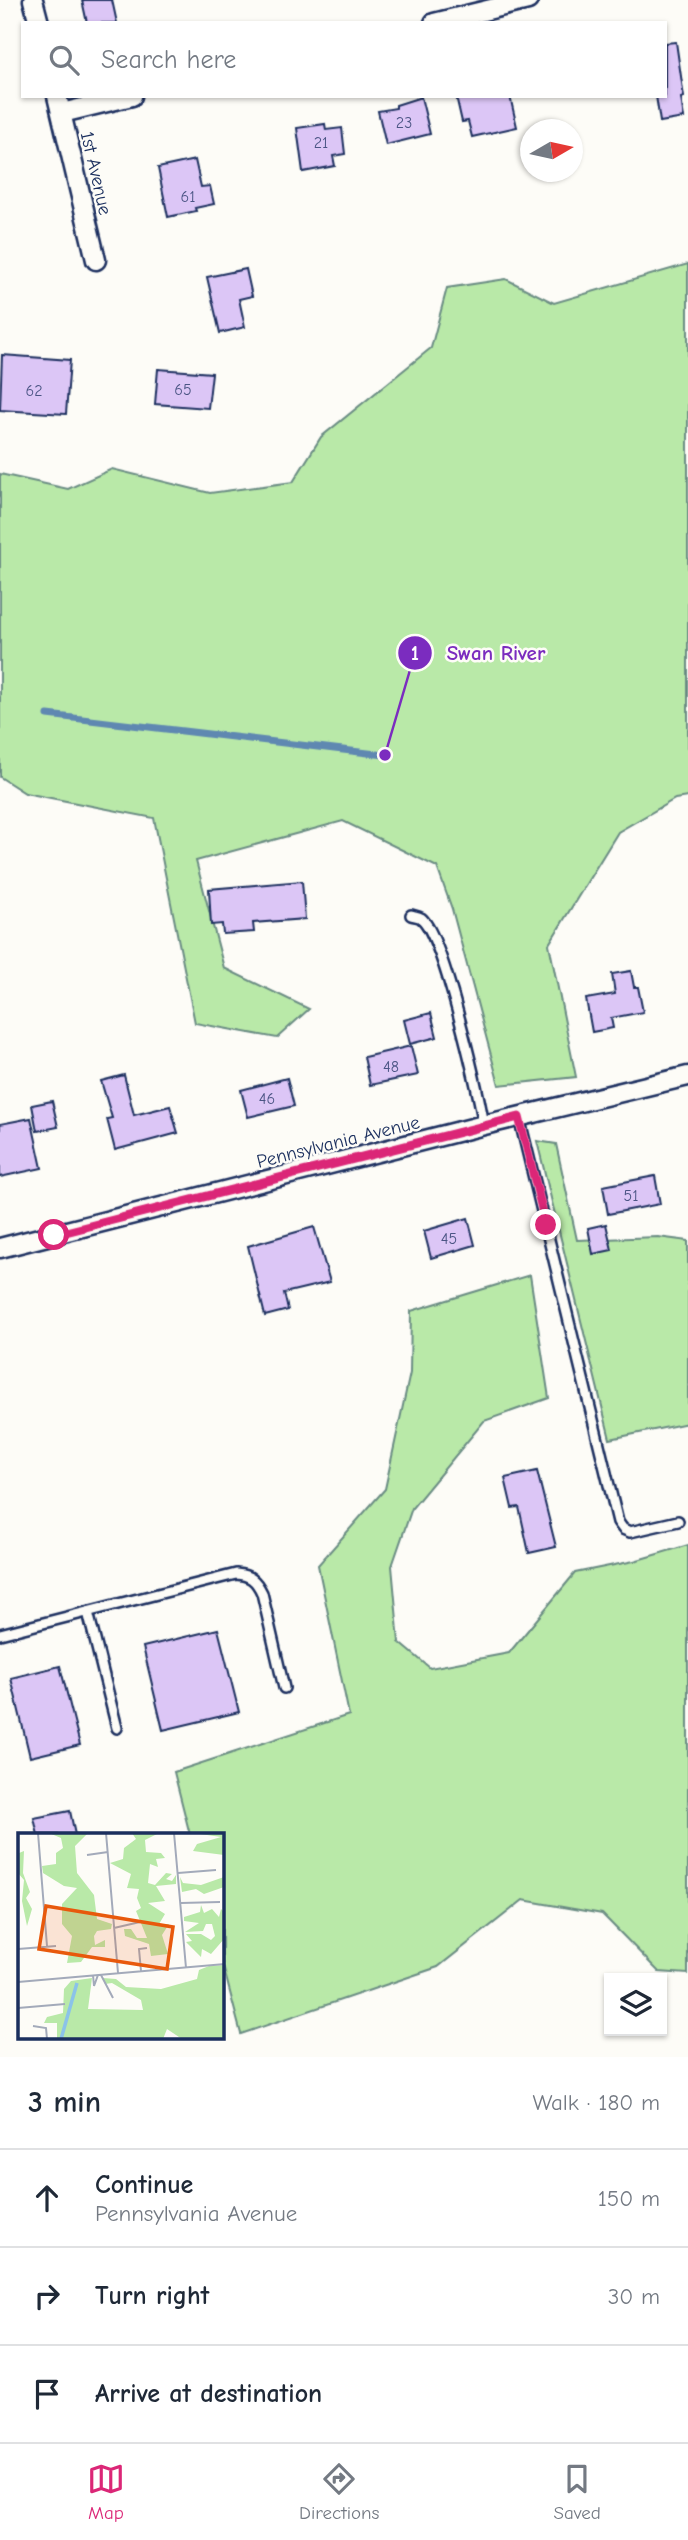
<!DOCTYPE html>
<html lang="en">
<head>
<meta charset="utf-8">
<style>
  :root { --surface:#fff; --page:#f2f2f3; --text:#1f2937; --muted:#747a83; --line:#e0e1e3; --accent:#db2777 }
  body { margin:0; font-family:"Comic Neue",sans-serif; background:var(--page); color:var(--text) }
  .controls { position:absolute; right:21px; bottom:21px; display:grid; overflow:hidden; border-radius:0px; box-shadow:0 2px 5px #0004 }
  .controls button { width:63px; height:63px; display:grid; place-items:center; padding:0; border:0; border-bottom:2px solid var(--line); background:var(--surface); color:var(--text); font:35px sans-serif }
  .compass { position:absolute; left:520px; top:119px; width:63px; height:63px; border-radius:50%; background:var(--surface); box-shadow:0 2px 5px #0004; rotate:81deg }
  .stop { position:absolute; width:21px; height:21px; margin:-16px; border:5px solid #db2777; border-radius:50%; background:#fff }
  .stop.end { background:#db2777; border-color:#fff; box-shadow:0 2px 7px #0008 }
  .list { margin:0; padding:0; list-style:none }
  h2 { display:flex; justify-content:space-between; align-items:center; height:91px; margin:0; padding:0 28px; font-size:30px }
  h2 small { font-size:23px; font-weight:400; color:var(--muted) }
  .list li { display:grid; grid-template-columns:46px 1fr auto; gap:21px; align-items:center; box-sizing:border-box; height:98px; padding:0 28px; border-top:2px solid var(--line) }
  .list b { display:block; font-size:26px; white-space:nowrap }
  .list p { margin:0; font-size:23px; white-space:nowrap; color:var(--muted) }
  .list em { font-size:23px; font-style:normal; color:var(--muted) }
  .icon { flex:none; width:38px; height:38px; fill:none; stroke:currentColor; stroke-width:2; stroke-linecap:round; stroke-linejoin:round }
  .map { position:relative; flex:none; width:688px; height:2057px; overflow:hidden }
  .search { position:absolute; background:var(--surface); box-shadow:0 2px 5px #0004; left:21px; right:21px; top:21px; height:77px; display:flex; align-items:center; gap:18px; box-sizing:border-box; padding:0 24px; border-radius:0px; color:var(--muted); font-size:26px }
  .sheet { height:385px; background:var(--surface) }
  nav { display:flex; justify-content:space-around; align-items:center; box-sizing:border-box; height:98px; border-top:2px solid var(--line); background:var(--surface); font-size:19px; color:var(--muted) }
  nav a { display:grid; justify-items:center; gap:4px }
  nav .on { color:var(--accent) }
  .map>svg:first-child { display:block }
  .green { fill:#b9e9a8; stroke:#6a8c83; stroke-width:2 }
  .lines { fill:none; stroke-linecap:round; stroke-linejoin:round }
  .stream { stroke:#5e88b1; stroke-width:7 }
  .building { fill:#dcc6f6; stroke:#1b2f5e; stroke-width:2 }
  .lane-casing { stroke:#1b2f5e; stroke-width:14 }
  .street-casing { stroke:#1b2f5e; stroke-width:23 }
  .lane { stroke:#fdfcf7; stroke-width:9 }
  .street { stroke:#fdfcf7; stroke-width:18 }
  .route { stroke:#db2777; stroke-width:9 }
  .labels { text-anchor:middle; stroke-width:5; stroke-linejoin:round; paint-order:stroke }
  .number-label { font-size:16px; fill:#4b5584 }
  .street-label { font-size:19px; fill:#1b2f5e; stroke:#fdfcf7 }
  .inset-river { fill:none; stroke:#8bc3e9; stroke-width:3.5 }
  .inset-road { fill:none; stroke:#a3aaba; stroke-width:2 }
  .view { fill:#e8590c; fill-opacity:0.15; stroke:#e8590c; stroke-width:3.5 }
  .inset-edge { fill:none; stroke:#1b2f5e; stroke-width:3.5 }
  .leader { fill:none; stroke:#7b2cbf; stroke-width:2.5 }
  .callout-dot { fill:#7b2cbf; stroke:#fdfcf7; stroke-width:2.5 }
  .mark-label { font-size:21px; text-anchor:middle; font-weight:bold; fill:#fff }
  .callout-label { font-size:21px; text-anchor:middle; font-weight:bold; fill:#7b2cbf; stroke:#fdfcf7; stroke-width:5; stroke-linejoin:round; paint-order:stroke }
</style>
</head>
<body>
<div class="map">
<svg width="688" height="2057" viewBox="0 0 688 2057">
  <rect width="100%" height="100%" fill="#fdfcf7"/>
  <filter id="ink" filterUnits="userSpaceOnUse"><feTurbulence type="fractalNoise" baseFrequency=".0143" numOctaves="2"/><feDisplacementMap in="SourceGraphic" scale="14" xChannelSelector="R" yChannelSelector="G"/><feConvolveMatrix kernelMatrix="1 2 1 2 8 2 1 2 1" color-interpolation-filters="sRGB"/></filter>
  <g filter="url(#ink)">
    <!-- green -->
    <g class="green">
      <polygon points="688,264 688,797 675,799 618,832 549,944 576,1077 499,1085 452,909 437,867 343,821 196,861 224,968 309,1009 277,1038 195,1023 154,818 25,793 0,777 0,474 68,489 112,469 210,493 293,482 321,437 431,348 447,288 506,279 554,303"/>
      <polygon points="537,1141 556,1144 577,1240 658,1237 688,1241 688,1423 610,1439"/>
      <polygon points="530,1275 549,1398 484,1421 412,1508 392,1566 399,1642 430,1668 509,1653 575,1573 634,1561 688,1545 688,1974 659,1972 602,1914 523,1900 438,1967 241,2034 222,1962 222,1835 190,1835 174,1772 349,1715 318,1565 385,1489 410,1373 411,1311"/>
    </g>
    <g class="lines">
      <!-- stream -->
      <polyline class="stream" points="48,715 385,755"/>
    </g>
    <!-- building -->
    <g class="building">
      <polygon points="82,0 112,0 117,23 87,23"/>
      <polygon points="676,42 684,97 681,98 684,118 660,122 656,96 665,96 665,43"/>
      <polygon points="456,96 510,96 517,127 472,137 468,121 462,122"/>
      <polygon points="421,97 430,134 386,145 378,111 396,108 396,105"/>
      <polygon points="325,124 326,130 342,128 345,154 333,156 335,166 303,172 297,128"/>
      <polygon points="195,160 201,187 210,186 214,204 195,208 196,211 168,217 158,168"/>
      <polygon points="246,269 252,296 239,299 245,327 220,333 207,277"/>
      <polygon points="2,355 70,360 66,414 0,410"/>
      <polygon points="158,369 212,373 208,408 155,404"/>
      <polygon points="302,881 305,919 253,923 254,932 223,934 222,924 211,925 209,889"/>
      <polygon points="631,971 634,987 638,987 643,1012 611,1018 613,1028 592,1032 586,999 615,994 612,974"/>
      <polygon points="431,1013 437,1037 410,1044 404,1020"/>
      <polygon points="411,1046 418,1075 370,1085 364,1057"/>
      <polygon points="124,1075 134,1115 170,1106 178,1133 115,1150 107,1119 112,1118 101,1081"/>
      <polygon points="287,1078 294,1106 248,1117 241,1090"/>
      <polygon points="52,1101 58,1127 37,1131 32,1105"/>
      <polygon points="31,1118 42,1168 0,1177 0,1124"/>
      <polygon points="655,1176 660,1204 608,1214 603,1186"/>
      <polygon points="468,1218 475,1245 431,1258 424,1231"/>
      <polygon points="606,1224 612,1250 593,1254 588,1228"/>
      <polygon points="314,1227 330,1282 284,1293 288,1310 265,1316 248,1246"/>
      <polygon points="537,1471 556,1547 529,1553 519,1507 512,1508 505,1478"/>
      <polygon points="218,1629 239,1712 163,1730 143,1647"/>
      <polygon points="60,1666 80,1745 30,1757 11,1678"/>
      <polygon points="70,1811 75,1835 38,1835 34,1818"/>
    </g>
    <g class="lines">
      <defs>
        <g id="lane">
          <path d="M411,915C414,916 418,916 421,918C443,934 478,1092 484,1125"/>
          <polyline points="519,1117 618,1522 623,1529 630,1532 678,1521"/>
          <polyline points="88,1612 117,1728"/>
          <path d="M0,1634L236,1574C250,1575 256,1580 262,1593L284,1688"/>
        </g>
        <g id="street">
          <polyline points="33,0 39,23"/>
          <polyline points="434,23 528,0"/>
          <polyline points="57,96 96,260"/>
          <polyline points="62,113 132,96"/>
          <polyline points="0,1248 484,1125 688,1076"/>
        </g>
      </defs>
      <!-- lane casing -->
      <use href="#lane" class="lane-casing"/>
      <!-- street casing -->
      <use href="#street" class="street-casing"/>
      <!-- lane -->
      <use href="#lane" class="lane"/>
      <!-- street -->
      <use href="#street" class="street"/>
    </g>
  </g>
  <g class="lines" filter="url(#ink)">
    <!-- route -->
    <polyline class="route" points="54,1235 519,1117 546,1225"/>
  </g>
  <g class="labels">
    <!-- number labels -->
    <g class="number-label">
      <text x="404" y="128">23</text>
      <text x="321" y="148">21</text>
      <text x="188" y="202">61</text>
      <text x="183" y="395">65</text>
      <text x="34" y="396">62</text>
      <text x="391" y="1072">48</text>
      <text x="267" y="1104">46</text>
      <text x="631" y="1201">51</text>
      <text x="449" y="1244">45</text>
    </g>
    <!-- street labels -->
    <g class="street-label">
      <text transform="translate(97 173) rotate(77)" y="7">1st Avenue</text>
      <text transform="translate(338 1141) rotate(-14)" y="7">Pennsylvania Avenue</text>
    </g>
  </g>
  <!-- overview -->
  <g transform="translate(18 1833)">
    <rect width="206" height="206" fill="#fdfcf7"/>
    <path d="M31,0H70L57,13L59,40L76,62L79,86L94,91L93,96L79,98L76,103L77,112L87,107V114H74L63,129L49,130L54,103L44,91V71L59,55L46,53L25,40L24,33L38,31V20L45,15L43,5ZM114,0L139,1L127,7L128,19L143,20L147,25L138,26L140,34L132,31L130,50L137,52L148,40L154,41L148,46L154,48L158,42V51L138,53L147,68L130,70L147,81L141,91H151L144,102L150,121L133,123L131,111L107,103L106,96H113L119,105H129L118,78L123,75L119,65L121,56L109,55L113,41L92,30L105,26L106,15L118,6ZM175,0H206V22L175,18L179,11L203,4ZM6,18L5,40L12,59L8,65L14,76L9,93L4,68L6,47L0,40L1,20ZM162,44L165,50L183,52L206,44V54L186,61L178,56L164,59ZM183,72L186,80L194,76L201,84L203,76L206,79V106L193,121L184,116L183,124L168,109L174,108L168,101H183L193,107L197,103L194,91H188L185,98L167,99L181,90L166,88V84L182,79ZM206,132V206H164L149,196L145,206H39V190H26L29,184L45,180L46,156L53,148L74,145L70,176L125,177L123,167L94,150L87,151L85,145L98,146L108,154L143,156L179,146L181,137L191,133Z" fill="#b9e9a8"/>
    <path class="inset-river" d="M43,206L59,150"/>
    <path class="inset-road" d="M20,0L29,113M88,0L100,140M156,0L168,135M69,22L90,19M160,40L198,37M163,70L202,69M96,95L122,89M0,116L38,113M123,138L121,116L129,115M75,142L76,153L80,142M83,142L95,165M0,149L207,131M0,175L47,171M15,193L28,195L29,206"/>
    <path class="view" d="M28,73L155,94L149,136L21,116Z"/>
    <rect width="206" height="206" class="inset-edge"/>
  </g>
  <!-- callouts -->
  <path class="leader" d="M385 755L415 653"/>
  <g class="callout-dot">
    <circle cx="385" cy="755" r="7"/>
    <circle cx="415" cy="653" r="18"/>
  </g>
  <g class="mark-label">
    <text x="415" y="660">1</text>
  </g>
  <g class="callout-label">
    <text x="496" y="660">Swan River</text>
  </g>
</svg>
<div class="controls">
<button><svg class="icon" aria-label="layers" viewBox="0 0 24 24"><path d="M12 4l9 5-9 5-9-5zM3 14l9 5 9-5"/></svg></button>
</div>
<svg class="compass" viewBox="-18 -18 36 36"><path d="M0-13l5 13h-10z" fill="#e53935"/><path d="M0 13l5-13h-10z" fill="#747a83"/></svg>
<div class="stop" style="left:54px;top:1235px"></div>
<div class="stop end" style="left:546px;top:1225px"></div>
<div class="search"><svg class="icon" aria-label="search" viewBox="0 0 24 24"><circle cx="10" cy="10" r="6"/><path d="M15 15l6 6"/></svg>Search here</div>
</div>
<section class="sheet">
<h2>3 min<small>Walk · 180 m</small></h2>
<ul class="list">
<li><svg class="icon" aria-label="ahead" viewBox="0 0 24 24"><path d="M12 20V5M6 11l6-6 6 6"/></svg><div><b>Continue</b><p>Pennsylvania Avenue</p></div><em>150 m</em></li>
<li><svg class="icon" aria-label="right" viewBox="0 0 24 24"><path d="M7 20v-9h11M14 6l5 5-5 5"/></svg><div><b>Turn right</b></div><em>30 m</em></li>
<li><svg class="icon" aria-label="arrive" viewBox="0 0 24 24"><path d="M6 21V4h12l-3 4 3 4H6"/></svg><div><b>Arrive at destination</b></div></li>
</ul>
</section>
<nav>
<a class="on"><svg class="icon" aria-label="map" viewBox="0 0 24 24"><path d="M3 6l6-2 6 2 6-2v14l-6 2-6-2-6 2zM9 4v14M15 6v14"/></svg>Map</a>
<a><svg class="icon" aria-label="directions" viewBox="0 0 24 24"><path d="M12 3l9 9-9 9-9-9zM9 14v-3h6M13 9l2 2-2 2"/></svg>Directions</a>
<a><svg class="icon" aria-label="saved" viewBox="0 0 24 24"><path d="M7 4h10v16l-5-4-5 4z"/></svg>Saved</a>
</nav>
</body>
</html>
